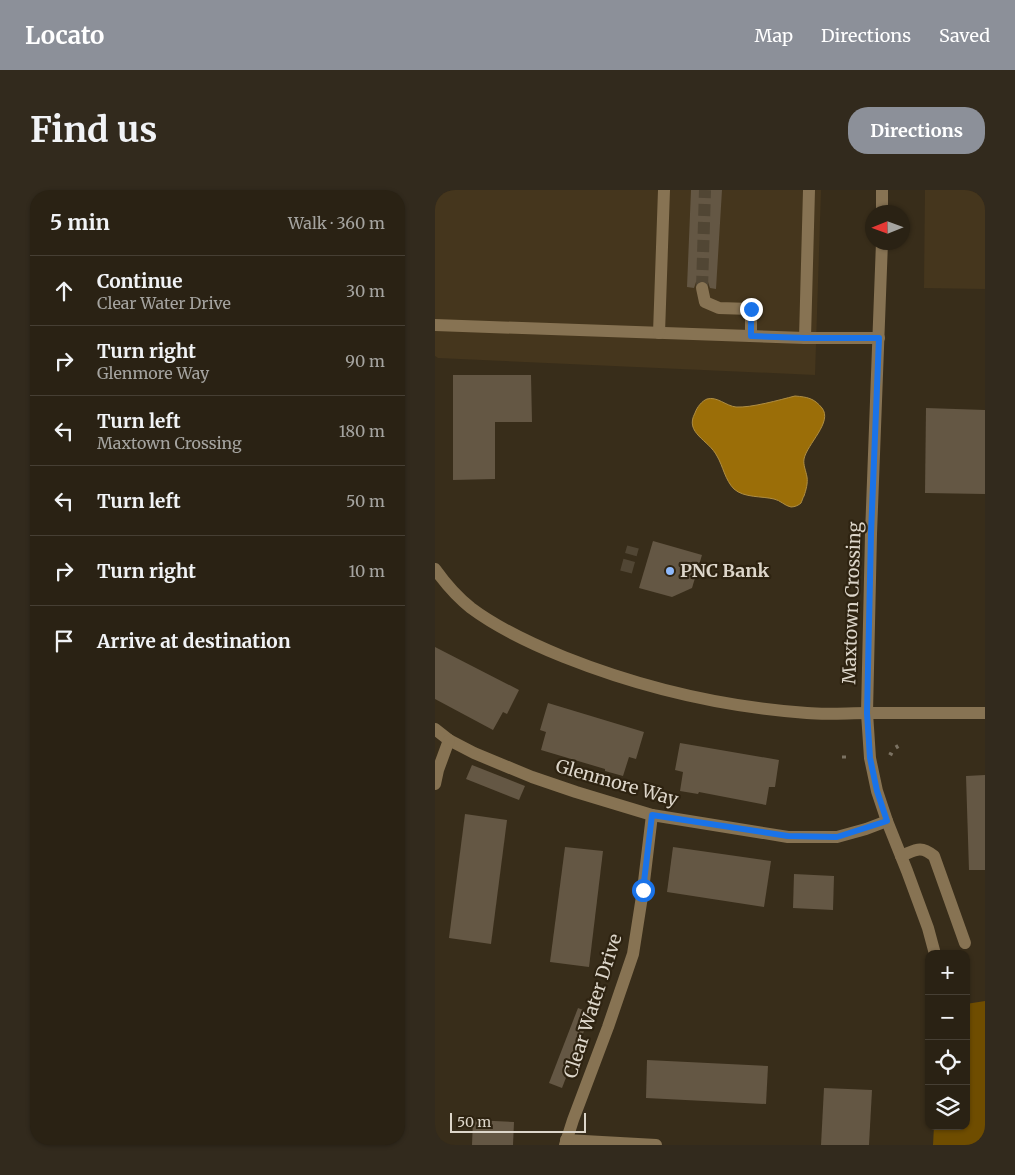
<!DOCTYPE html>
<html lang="en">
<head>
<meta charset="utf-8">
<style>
  :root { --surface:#2a2214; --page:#322a1d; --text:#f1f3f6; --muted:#a5a4a0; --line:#463f34; --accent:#8c9099 }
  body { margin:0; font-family:Merriweather,serif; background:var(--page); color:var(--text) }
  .controls { position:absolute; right:15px; bottom:15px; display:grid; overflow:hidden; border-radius:10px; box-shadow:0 1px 4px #0004 }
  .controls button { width:45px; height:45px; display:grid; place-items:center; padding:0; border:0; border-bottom:1px solid var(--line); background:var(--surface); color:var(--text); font:25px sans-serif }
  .compass { position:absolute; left:430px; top:15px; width:45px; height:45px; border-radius:50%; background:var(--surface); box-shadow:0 1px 4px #0004; rotate:269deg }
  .scale { position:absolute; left:15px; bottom:12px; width:136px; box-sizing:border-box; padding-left:5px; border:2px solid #ddd6ca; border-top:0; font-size:14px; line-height:18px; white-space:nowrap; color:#ddd6ca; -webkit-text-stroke:4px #2e2311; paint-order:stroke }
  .stop { position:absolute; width:15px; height:15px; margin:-11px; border:4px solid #1a73e8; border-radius:50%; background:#fff }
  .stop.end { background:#1a73e8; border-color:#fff; box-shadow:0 1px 5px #0008 }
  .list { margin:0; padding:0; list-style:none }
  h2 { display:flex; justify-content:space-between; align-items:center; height:65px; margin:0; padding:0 20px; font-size:21px }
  h2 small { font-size:16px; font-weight:400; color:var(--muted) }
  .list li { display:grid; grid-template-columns:32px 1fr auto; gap:15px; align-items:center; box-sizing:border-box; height:70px; padding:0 20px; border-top:1px solid var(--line) }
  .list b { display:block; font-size:19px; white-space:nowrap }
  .list p { margin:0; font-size:16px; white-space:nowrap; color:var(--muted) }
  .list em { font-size:16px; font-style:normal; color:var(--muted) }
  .icon { flex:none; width:28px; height:28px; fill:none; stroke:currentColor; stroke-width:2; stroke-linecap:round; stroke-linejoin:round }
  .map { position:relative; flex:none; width:550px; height:955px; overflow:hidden; border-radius:20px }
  header { display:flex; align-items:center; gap:30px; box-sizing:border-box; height:70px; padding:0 25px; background:var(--accent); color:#fff }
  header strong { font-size:24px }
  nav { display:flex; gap:28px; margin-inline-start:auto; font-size:18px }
  .intro { display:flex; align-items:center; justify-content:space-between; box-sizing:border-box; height:120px; padding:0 30px }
  h1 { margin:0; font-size:35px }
  .button { padding:12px 22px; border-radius:20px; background:var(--accent); color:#fff; font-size:18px; font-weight:700 }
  main { display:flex; gap:30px; padding:0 30px }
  aside { flex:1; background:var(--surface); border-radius:20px; box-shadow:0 1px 4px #0004 }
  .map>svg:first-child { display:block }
  .built { fill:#45361d }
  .forest { fill:#6f4d00 }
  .water { fill:#9b6e08; stroke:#af8d42 }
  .building { fill:#645744 }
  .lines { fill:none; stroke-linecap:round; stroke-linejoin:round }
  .minor-tunnel { stroke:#514634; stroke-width:12; stroke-dasharray:12 6; stroke-linecap:butt }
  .path { stroke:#7b7262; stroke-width:3; stroke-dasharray:4 4; stroke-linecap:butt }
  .minor { stroke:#877353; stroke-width:12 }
  .route { stroke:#1a73e8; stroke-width:6 }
  .poi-dot { fill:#8eb9fc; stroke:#2e2311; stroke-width:2 }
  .labels { text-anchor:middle; stroke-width:4.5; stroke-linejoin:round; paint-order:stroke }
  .poi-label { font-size:18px; font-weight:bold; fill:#ddd6ca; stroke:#2e2311; text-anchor:start }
  .street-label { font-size:18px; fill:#ddd6ca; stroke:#2e2311 }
</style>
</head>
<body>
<header>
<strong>Locato</strong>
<nav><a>Map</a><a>Directions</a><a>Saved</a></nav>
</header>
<div class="intro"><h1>Find us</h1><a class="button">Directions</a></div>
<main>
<aside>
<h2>5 min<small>Walk · 360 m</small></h2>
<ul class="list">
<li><svg class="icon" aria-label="ahead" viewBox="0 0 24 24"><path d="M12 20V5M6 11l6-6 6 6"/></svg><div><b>Continue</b><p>Clear Water Drive</p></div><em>30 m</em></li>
<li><svg class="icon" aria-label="right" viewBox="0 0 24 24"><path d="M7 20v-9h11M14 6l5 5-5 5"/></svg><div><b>Turn right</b><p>Glenmore Way</p></div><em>90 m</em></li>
<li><svg class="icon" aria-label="left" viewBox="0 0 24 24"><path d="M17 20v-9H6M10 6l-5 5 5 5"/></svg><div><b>Turn left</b><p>Maxtown Crossing</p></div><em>180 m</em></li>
<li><svg class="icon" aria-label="left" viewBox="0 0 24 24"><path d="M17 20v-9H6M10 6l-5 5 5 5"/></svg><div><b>Turn left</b></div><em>50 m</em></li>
<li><svg class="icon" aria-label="right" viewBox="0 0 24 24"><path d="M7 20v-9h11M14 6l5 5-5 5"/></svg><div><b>Turn right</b></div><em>10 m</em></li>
<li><svg class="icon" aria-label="arrive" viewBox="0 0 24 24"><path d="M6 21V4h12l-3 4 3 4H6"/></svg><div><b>Arrive at destination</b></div></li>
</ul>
</aside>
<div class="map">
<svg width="550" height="955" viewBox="0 0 550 955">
  <rect width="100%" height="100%" fill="#382d1a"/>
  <!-- built -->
  <g class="built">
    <polygon points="0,0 386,0 380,185 3,168 0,166"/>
    <polygon points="490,0 550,0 550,99 489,98"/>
  </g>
  <!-- forest -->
  <polygon class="forest" points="550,811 550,955 498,955 499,936 531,936 531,814"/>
  <!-- water -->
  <path class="water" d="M360,206C372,207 379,208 387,218C398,232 372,254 369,269C368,275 371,281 372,287C373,293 371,300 369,306C368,307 367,311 366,313C364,315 360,317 356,317C350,316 345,310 339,309C327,306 309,308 299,299C290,290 288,276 282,266C274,250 249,243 260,223C262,217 267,211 272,209C282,206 291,216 301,217C316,218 344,210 360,206Z"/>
  <!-- building -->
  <g class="building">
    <polygon points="256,0 287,0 281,99 275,98 273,92 266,90 261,92 259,98 252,97"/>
    <polygon points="18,185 96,185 97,232 60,232 60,289 18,290"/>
    <polygon points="491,218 550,220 550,304 490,303"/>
    <polygon points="218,351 267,365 257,398 237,407 204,398"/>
    <polygon points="0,457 84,500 72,524 68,522 58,540 0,509"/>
    <polygon points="113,513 209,542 201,569 194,567 188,586 170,581 170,579 106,560 111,542 105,540"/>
    <polygon points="245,553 344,570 340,597 334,597 331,615 264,602 263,604 245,601 248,582 240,580"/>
    <polygon points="37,575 90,596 84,610 31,589"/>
    <polygon points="550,585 550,680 534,680 531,586"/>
    <polygon points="30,624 72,630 56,754 14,748"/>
    <polygon points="130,657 168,661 154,777 115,772"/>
    <polygon points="238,657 336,671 329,717 232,702"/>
    <polygon points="359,684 399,686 398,720 358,718"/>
    <polygon points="143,818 156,823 127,898 114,893"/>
    <polygon points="212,870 333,876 331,914 211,908"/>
    <polygon points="389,898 437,900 434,955 386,955"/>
    <polygon points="38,930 79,932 78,955 37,955"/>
  </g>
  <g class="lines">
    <!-- minor-tunnel -->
    <g class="minor-tunnel">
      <polyline points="267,98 270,0"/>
      <polyline points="191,382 198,357"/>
    </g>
    <!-- path -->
    <g class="path">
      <polyline points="461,555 464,560"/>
      <polyline points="454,563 458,565"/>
      <polyline points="407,567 415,567"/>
    </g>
    <!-- minor -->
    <g class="minor">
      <polyline points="374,0 370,148 444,148"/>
      <polyline points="447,0 447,22"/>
      <polyline points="447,52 436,344 432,523 435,568 442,601 452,631 472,681 493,738 500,764"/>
      <polyline points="267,98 270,112 284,118 316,119 316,146"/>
      <polyline points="0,135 370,148"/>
      <polyline points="224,143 229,0"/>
      <path d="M0,379C10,393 22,407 36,418C64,439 97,454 129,467C207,498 288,517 372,523C392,525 412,523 433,523C472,523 511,523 550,523"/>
      <polyline points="0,539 14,550 39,563 97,587 141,602 217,625 353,647 402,647 431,639 452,631"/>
      <polyline points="0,594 3,580 14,550"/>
      <path d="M466,666C481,660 485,655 499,666L530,753"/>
      <polyline points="131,950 221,955"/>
      <polyline points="130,955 138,930 173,837 198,764 208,700 217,625"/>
    </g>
  </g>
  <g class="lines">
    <!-- route -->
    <polyline class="route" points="208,700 217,625 353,646 402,647 452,631 442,601 435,568 432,523 436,344 444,148 370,148 316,146 316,119"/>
  </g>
  <!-- markers -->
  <circle class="poi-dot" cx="235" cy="381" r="5"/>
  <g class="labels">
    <!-- poi labels -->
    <g class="poi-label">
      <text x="245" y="387">PNC Bank</text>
    </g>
    <!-- street labels -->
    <g class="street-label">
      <text transform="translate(417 413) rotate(-88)" y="6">Maxtown Crossing</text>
      <text transform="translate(182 593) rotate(16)" y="6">Glenmore Way</text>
      <text transform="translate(158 816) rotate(-72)" y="6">Clear Water Drive</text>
    </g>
  </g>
</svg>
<div class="controls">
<button>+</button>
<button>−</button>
<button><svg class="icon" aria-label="locate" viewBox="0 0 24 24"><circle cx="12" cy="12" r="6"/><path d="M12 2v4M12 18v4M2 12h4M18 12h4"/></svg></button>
<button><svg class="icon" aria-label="layers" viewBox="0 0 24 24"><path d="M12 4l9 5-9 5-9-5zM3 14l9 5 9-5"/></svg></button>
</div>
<svg class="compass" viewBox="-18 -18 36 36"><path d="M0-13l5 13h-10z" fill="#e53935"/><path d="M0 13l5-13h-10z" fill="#a5a4a0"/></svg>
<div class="scale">50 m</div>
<div class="stop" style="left:208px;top:700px"></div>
<div class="stop end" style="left:316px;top:119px"></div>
</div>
</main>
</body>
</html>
